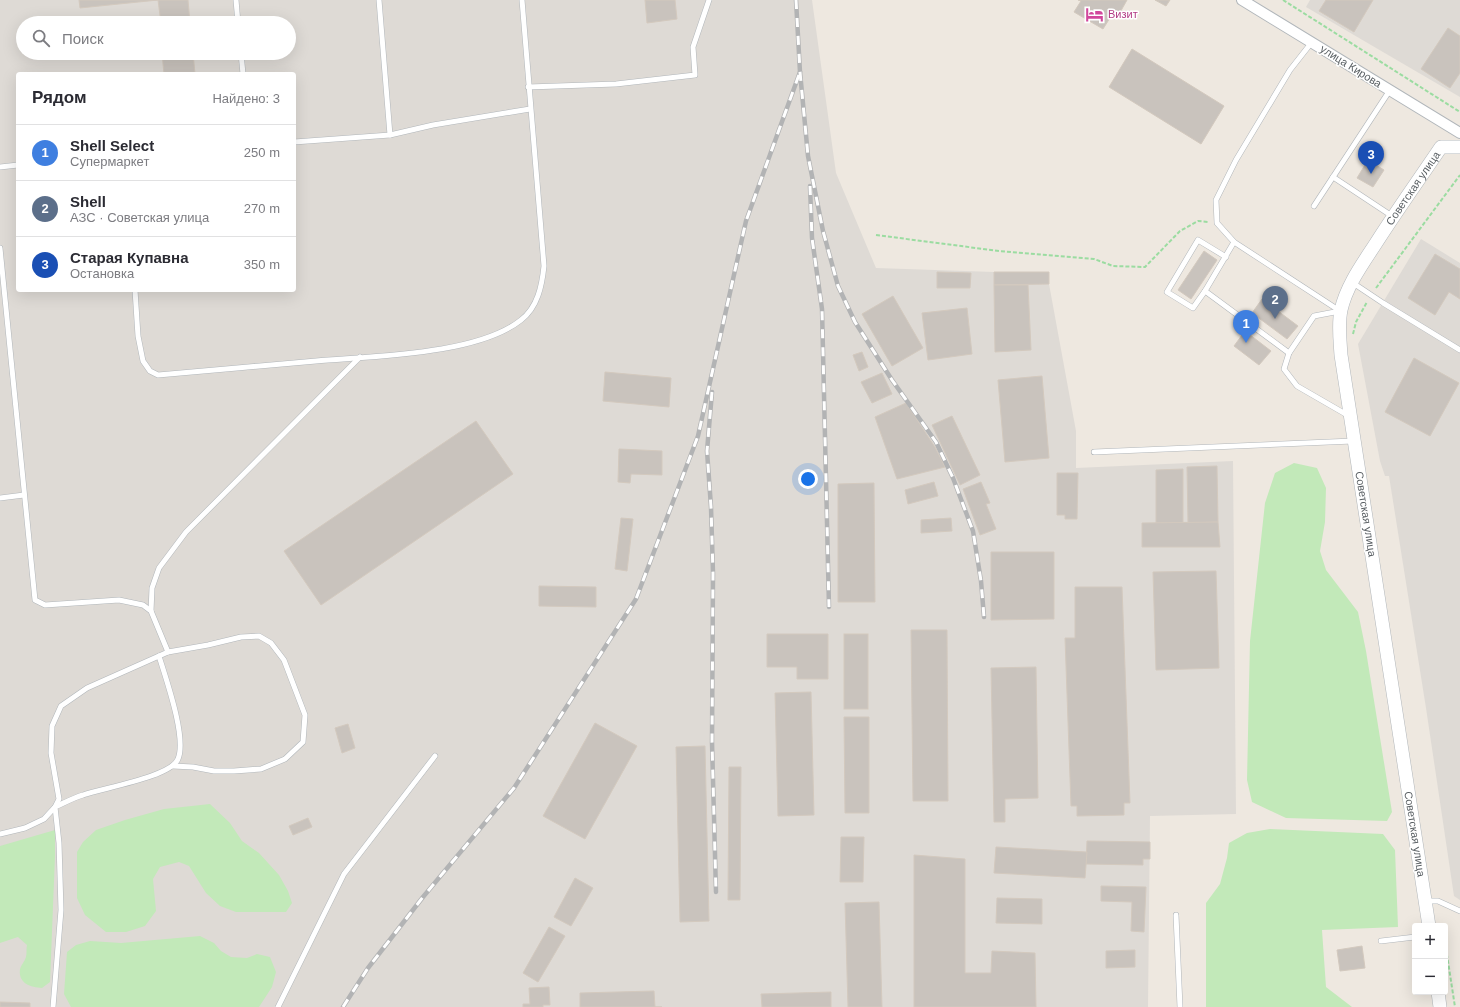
<!DOCTYPE html>
<html lang="ru">
<head>
<meta charset="utf-8">
<style>
  :root { --surface:#fff; --page:#f7f7f7; --text:#2b2b33; --muted:#7c7c81; --line:#e1e1e2; --accent:#fb192f }
  body { margin:0; font-family:Helvetica,sans-serif; background:var(--page); color:var(--text) }
  .controls { position:absolute; right:12px; bottom:12px; display:grid; overflow:hidden; border-radius:4px; box-shadow:0 4px 16px #0002 }
  .controls button { width:36px; height:36px; display:grid; place-items:center; padding:0; border:0; border-bottom:1px solid var(--line); background:var(--surface); color:var(--text); font:20px sans-serif }
  .you { position:absolute; left:808px; top:479px; width:14px; height:14px; margin:-10px; border:3px solid #fff; border-radius:50%; background:#1a73e8; box-shadow:0 0 0 6px #1a73e833 }
  .badge { display:grid; place-items:center; width:26px; height:26px; border-radius:50%; background:var(--accent); color:#fff; font-size:13px; font-weight:700 }
  .pin { position:absolute; translate:-50% -33px; filter:drop-shadow(0 1px 2px #0008) }
  .pin::after { content:''; position:absolute; top:21px; width:14px; height:12px; background:inherit; clip-path:polygon(0 0,100% 0,50% 100%) }
  .list { margin:0; padding:0; list-style:none }
  h2 { display:flex; justify-content:space-between; align-items:center; height:52px; margin:0; padding:0 16px; font-size:17px }
  h2 small { font-size:13px; font-weight:400; color:var(--muted) }
  .list li { display:grid; grid-template-columns:26px 1fr auto; gap:12px; align-items:center; box-sizing:border-box; height:56px; padding:0 16px; border-top:1px solid var(--line) }
  .list b { display:block; font-size:15px; white-space:nowrap }
  .list p { margin:0; font-size:13px; white-space:nowrap; color:var(--muted) }
  .list em { font-size:13px; font-style:normal; color:var(--muted) }
  .icon { flex:none; width:22px; height:22px; fill:none; stroke:currentColor; stroke-width:2; stroke-linecap:round; stroke-linejoin:round }
  .map { position:relative; flex:none; width:1460px; height:1007px; overflow:hidden }
  .search { position:absolute; background:var(--surface); box-shadow:0 4px 16px #0002; left:16px; top:16px; width:280px; height:44px; display:flex; align-items:center; gap:10px; box-sizing:border-box; padding:0 14px; border-radius:22px; color:var(--muted); font-size:15px }
  .panel { position:absolute; background:var(--surface); box-shadow:0 4px 16px #0002; left:16px; top:72px; width:280px; height:220px; border-radius:4px }
  .map>svg:first-child { display:block }
  .industrial { fill:#dedad5; fill-rule:evenodd }
  .green { fill:#c2e9b9 }
  .building { fill:#c9c3bd; stroke:#d3c9be }
  .lines { fill:none; stroke-linecap:round; stroke-linejoin:round }
  .service-casing { stroke:#b1b6ba; stroke-width:6 }
  .minor-casing { stroke:#b1b6ba; stroke-width:12 }
  .tertiary-casing { stroke:#b1b6ba; stroke-width:14 }
  .path { stroke:#9bdca1; stroke-width:2; stroke-dasharray:4 2; stroke-linecap:butt }
  .service { stroke:#fff; stroke-width:5 }
  .minor { stroke:#fff; stroke-width:10 }
  .tertiary { stroke:#fff; stroke-width:13 }
  .rail-casing { stroke:#b2b3b4; stroke-width:4.5 }
  .rail { stroke:#fff; stroke-width:3; stroke-dasharray:9; stroke-linecap:butt }
  .labels { text-anchor:middle; stroke-width:3; stroke-linejoin:round; paint-order:stroke }
  .hotel-label { font-size:11px; fill:#b23c85; stroke:#fff; text-anchor:start }
  .street-label { font-size:11px; fill:#595f63; stroke:#fff }
</style>
</head>
<body>
<div class="map">
<svg width="1460" height="1007" viewBox="0 0 1460 1007">
  <rect width="100%" height="100%" fill="#eee8e0"/>
  <!-- industrial -->
  <g class="industrial">
    <path d="M0,0H812L836,173L876,268L994,272H1049V284L1076,431V468L1233,461L1236,814L1150,816L1148,1007H0ZM23,23H289V53H23ZM18,74H294V290H18Z"/>
    <polygon points="1310,0 1460,0 1460,97 1306,7"/>
    <polygon points="1421,239 1460,263 1460,900 1454,896 1426,708 1389,476 1385,476 1380,461 1358,344"/>
  </g>
  <!-- green -->
  <g class="green">
    <polygon points="1294,463 1317,468 1326,488 1325,522 1320,551 1326,570 1358,612 1366,651 1392,812 1387,821 1286,818 1252,802 1247,780 1250,641 1265,503 1275,473"/>
    <polygon points="210,804 230,823 242,841 259,853 279,875 288,891 292,903 286,912 236,912 220,906 206,893 189,866 179,862 160,867 153,879 156,911 145,926 126,932 106,932 85,915 77,898 77,852 83,842 96,830 125,820 164,809"/>
    <polygon points="1270,829 1383,834 1395,850 1398,927 1322,930 1326,987 1352,1007 1206,1007 1206,903 1220,884 1227,858 1229,843 1247,833"/>
    <path d="M55,830V856L50,982L42,988C31,987 18,984 20,969C21,965 25,961 26,957C27,953 26,949 27,945L18,937L0,943V846Z"/>
    <polygon points="200,936 214,943 221,951 231,957 247,958 257,954 270,957 276,972 272,987 259,1007 71,1007 64,994 67,952 76,945 90,941 121,943"/>
  </g>
  <!-- building -->
  <g class="building">
    <polygon points="79,0 188,0 190,23 161,23 158,0 80,8"/>
    <polygon points="645,0 675,0 677,19 647,23"/>
    <polygon points="1078,0 1127,0 1118,16 1113,13 1103,29 1074,12 1081,1"/>
    <polygon points="1155,0 1170,0 1166,6"/>
    <polygon points="1326,0 1373,0 1354,32 1319,11"/>
    <polygon points="1448,28 1460,36 1460,73 1450,88 1421,69"/>
    <polygon points="1132,49 1224,106 1201,144 1109,87"/>
    <polygon points="133,53 193,53 195,74 164,74 162,53 133,56"/>
    <polygon points="1368,160 1384,170 1373,187 1357,178"/>
    <polygon points="1204,251 1217,260 1191,299 1178,290"/>
    <polygon points="1435,254 1460,269 1460,299 1449,292 1435,315 1408,298"/>
    <polygon points="937,272 971,273 970,288 937,288"/>
    <polygon points="994,272 1049,272 1049,284 994,285"/>
    <polygon points="994,285 1028,285 1031,350 995,352"/>
    <polygon points="893,296 923,348 892,366 862,314"/>
    <polygon points="1262,299 1298,326 1287,339 1252,313"/>
    <polygon points="967,308 972,354 928,360 922,313"/>
    <polygon points="1245,331 1271,351 1259,365 1234,346"/>
    <polygon points="862,352 868,367 859,371 853,355"/>
    <polygon points="1414,358 1459,383 1430,436 1385,412"/>
    <polygon points="605,372 671,378 669,407 603,401"/>
    <polygon points="882,373 892,394 872,403 861,382"/>
    <polygon points="1042,376 1049,458 1005,462 998,380"/>
    <polygon points="906,403 935,447 945,467 897,479 875,417"/>
    <polygon points="952,416 980,475 960,485 932,425"/>
    <polygon points="476,421 513,474 321,605 284,551"/>
    <polygon points="619,449 662,451 662,475 631,474 630,483 618,482"/>
    <polygon points="1217,466 1218,522 1188,523 1187,467"/>
    <polygon points="1183,469 1183,523 1156,523 1156,470"/>
    <polygon points="1057,473 1078,473 1077,519 1065,519 1065,515 1057,515"/>
    <polygon points="934,482 938,496 908,504 905,490"/>
    <polygon points="981,482 990,503 986,504 996,529 980,535 963,489"/>
    <polygon points="874,483 875,602 838,602 838,484"/>
    <polygon points="621,518 633,519 627,571 615,569"/>
    <polygon points="951,518 952,531 921,533 921,520"/>
    <polygon points="1218,522 1220,547 1142,547 1142,523"/>
    <polygon points="991,552 1054,552 1054,619 991,620"/>
    <polygon points="1216,571 1219,668 1156,670 1153,572"/>
    <polygon points="539,586 596,587 596,607 539,606"/>
    <polygon points="1075,587 1122,587 1130,803 1124,803 1124,815 1077,816 1077,806 1071,806 1065,638 1075,638"/>
    <polygon points="911,630 947,630 948,801 913,801"/>
    <polygon points="767,634 828,634 828,679 797,679 797,667 767,667"/>
    <rect x="844" y="634" width="24" height="75"/>
    <polygon points="1036,667 1038,798 1005,799 1005,822 994,822 991,668"/>
    <polygon points="811,692 814,815 778,816 775,693"/>
    <polygon points="844,717 869,717 869,813 845,813"/>
    <polygon points="595,723 637,746 585,839 543,816"/>
    <polygon points="348,724 355,748 342,753 335,728"/>
    <polygon points="705,746 709,921 680,922 676,747"/>
    <polygon points="729,767 741,767 740,900 728,900"/>
    <polygon points="308,818 312,827 293,835 289,826"/>
    <polygon points="841,837 864,837 863,882 840,882"/>
    <polygon points="1087,841 1150,842 1150,859 1143,859 1143,865 1086,864"/>
    <polygon points="996,847 1087,852 1085,878 994,873"/>
    <polygon points="914,855 965,859 965,973 991,973 992,951 1035,953 1036,1007 914,1007"/>
    <polygon points="575,878 593,888 571,926 554,917"/>
    <polygon points="1101,886 1146,887 1144,932 1131,931 1132,902 1101,901"/>
    <polygon points="997,898 1042,899 1042,924 996,923"/>
    <polygon points="879,902 882,1007 848,1007 845,903"/>
    <polygon points="549,927 565,936 538,982 523,973"/>
    <polygon points="1362,946 1365,968 1340,971 1337,950"/>
    <polygon points="1135,950 1135,967 1106,968 1106,951"/>
    <polygon points="549,987 550,1005 543,1005 543,1007 523,1007 523,1004 530,1004 529,988"/>
    <polygon points="654,991 655,1007 662,1007 580,1007 580,993"/>
    <polygon points="831,992 831,1007 762,1007 761,994"/>
    <polygon points="0,1002 30,1003 30,1007 0,1007"/>
  </g>
  <g class="lines">
    <defs>
      <g id="service">
        <polyline points="236,0 238,23"/>
        <polyline points="379,0 390,135"/>
        <polyline points="1312,42 1290,70 1236,160 1216,200 1217,223 1234,242 1340,311"/>
        <polyline points="241,53 243,74"/>
        <polyline points="528,87 616,84 695,75 693,47 709,0"/>
        <polyline points="294,142 390,135 433,125 530,109"/>
        <polyline points="0,167 18,165"/>
        <polyline points="1333,177 1392,216"/>
        <polyline points="1314,206 1390,90"/>
        <polyline points="1234,242 1205,291 1289,353"/>
        <polyline points="0,248 35,600 45,605 119,600 143,605 151,611 168,652"/>
        <polyline points="1353,283 1383,303 1460,350"/>
        <path d="M135,290L138,336L143,361L150,371L158,375C211,370 263,366 316,361C372,356 477,355 521,320C538,307 542,285 544,266L522,0"/>
        <polyline points="1205,291 1193,308 1167,292 1198,240 1226,257"/>
        <polyline points="1340,311 1314,316 1289,353 1284,369 1297,386 1349,416"/>
        <polyline points="1094,452 1353,441"/>
        <polyline points="0,498 24,495"/>
        <polyline points="151,611 152,588 159,568 186,532 360,357"/>
        <polyline points="0,834 25,828 44,819 55,807 59,799 51,753 52,726 61,706 87,688 168,652 208,645 241,637 259,636 271,643 284,660 305,715 303,742 285,759 261,769 234,771 214,771 193,767 173,766"/>
        <polyline points="1426,901 1438,901 1460,911"/>
        <polyline points="1176,915 1180,1007"/>
        <polyline points="1381,941 1415,937"/>
        <path d="M53,1007L61,910L59,843L55,807C64,803 73,798 83,795C102,788 171,777 178,759C187,738 166,679 159,656"/>
        <polyline points="278,1007 344,874 435,756"/>
      </g>
      <polyline id="minor" points="1242,0 1460,133"/>
      <g id="tertiary">
        <path id="s1" d="M1429,926L1341,355C1340,340 1338,324 1341,310C1347,284 1364,262 1378,240C1398,209 1420,178 1441,147H1460"/>
        <polyline points="1438,992 1440,1007"/>
      </g>
    </defs>
    <!-- service casing -->
    <use href="#service" class="service-casing"/>
    <!-- minor casing -->
    <use href="#minor" class="minor-casing"/>
    <!-- tertiary casing -->
    <use href="#tertiary" class="tertiary-casing"/>
    <!-- path -->
    <g class="path">
      <polyline points="1283,0 1460,112"/>
      <polyline points="876,235 999,251 1094,259 1113,266 1145,267 1180,231 1198,221 1208,222"/>
      <polyline points="1376,288 1460,175"/>
      <polyline points="1353,334 1356,322 1367,302"/>
      <polyline points="1445,942 1455,1007"/>
    </g>
    <!-- service -->
    <use href="#service" class="service"/>
    <!-- minor -->
    <use href="#minor" class="minor"/>
    <!-- tertiary -->
    <use href="#tertiary" class="tertiary"/>
    <defs>
      <g id="rail">
        <polyline points="796,0 800,72 808,156 823,231 838,286 855,322 892,380 936,442 953,478 973,531 981,581 984,617"/>
        <polyline points="810,186 812,238 822,309 829,607"/>
        <polyline points="712,392 707,451 711,507 713,573 712,742 716,892"/>
        <polyline points="343,1007 368,968 423,897 514,788 636,599 698,436 746,221 800,72"/>
      </g>
    </defs>
    <!-- rail casing -->
    <use href="#rail" class="rail-casing"/>
    <!-- rail -->
    <use href="#rail" class="rail"/>
  </g>
  <!-- icons -->
  <defs>
    <symbol id="hotel-bare" viewBox="-9 -9 18 18"><path d="M-6-4.5h1.5V1H6V5H4.5V3h-9V5H-6ZM-4 0a1.8 1.8 0 1 1 3.6 0ZM.5 0V-2.5h3Q6-2.5 6 0Z" fill="#d1479c" stroke="#fff" stroke-width="2.5" paint-order="stroke"/></symbol>
  </defs>
  <g fill-rule="evenodd">
    <use href="#hotel-bare" x="1082" y="2" width="25" height="25"/>
  </g>
  <g class="labels">
    <!-- hotel labels -->
    <g class="hotel-label">
      <text x="1108" y="18">Визит</text>
    </g>
    <!-- street labels -->
    <g class="street-label">
      <text transform="translate(1351 66) rotate(32)" y="4">улица Кирова</text>
      <text dy="4" stroke="none"><textPath href="#s1" startOffset="765">Советская улица</textPath></text>
      <text transform="translate(1366 514) rotate(81)" y="4">Советская улица</text>
      <text transform="translate(1415 834) rotate(81)" y="4">Советская улица</text>
    </g>
  </g>
</svg>
<div class="controls">
<button>+</button>
<button>−</button>
</div>
<div class="you"></div>
<div class="pin badge" style="left:1246px;top:343px;background:#3f7fe0">1</div>
<div class="pin badge" style="left:1275px;top:319px;background:#5c6f8a">2</div>
<div class="pin badge" style="left:1371px;top:174px;background:#1a4fb4">3</div>
<div class="search"><svg class="icon" aria-label="search" viewBox="0 0 24 24"><circle cx="10" cy="10" r="6"/><path d="M15 15l6 6"/></svg>Поиск</div>
<section class="panel">
<h2>Рядом<small>Найдено: 3</small></h2>
<ul class="list">
<li><span class="badge" style="background:#3f7fe0">1</span><div><b>Shell Select</b><p>Супермаркет</p></div><em>250 m</em></li>
<li><span class="badge" style="background:#5c6f8a">2</span><div><b>Shell</b><p>АЗС · Советская улица</p></div><em>270 m</em></li>
<li><span class="badge" style="background:#1a4fb4">3</span><div><b>Старая Купавна</b><p>Остановка</p></div><em>350 m</em></li>
</ul>
</section>
</div>
</body>
</html>
